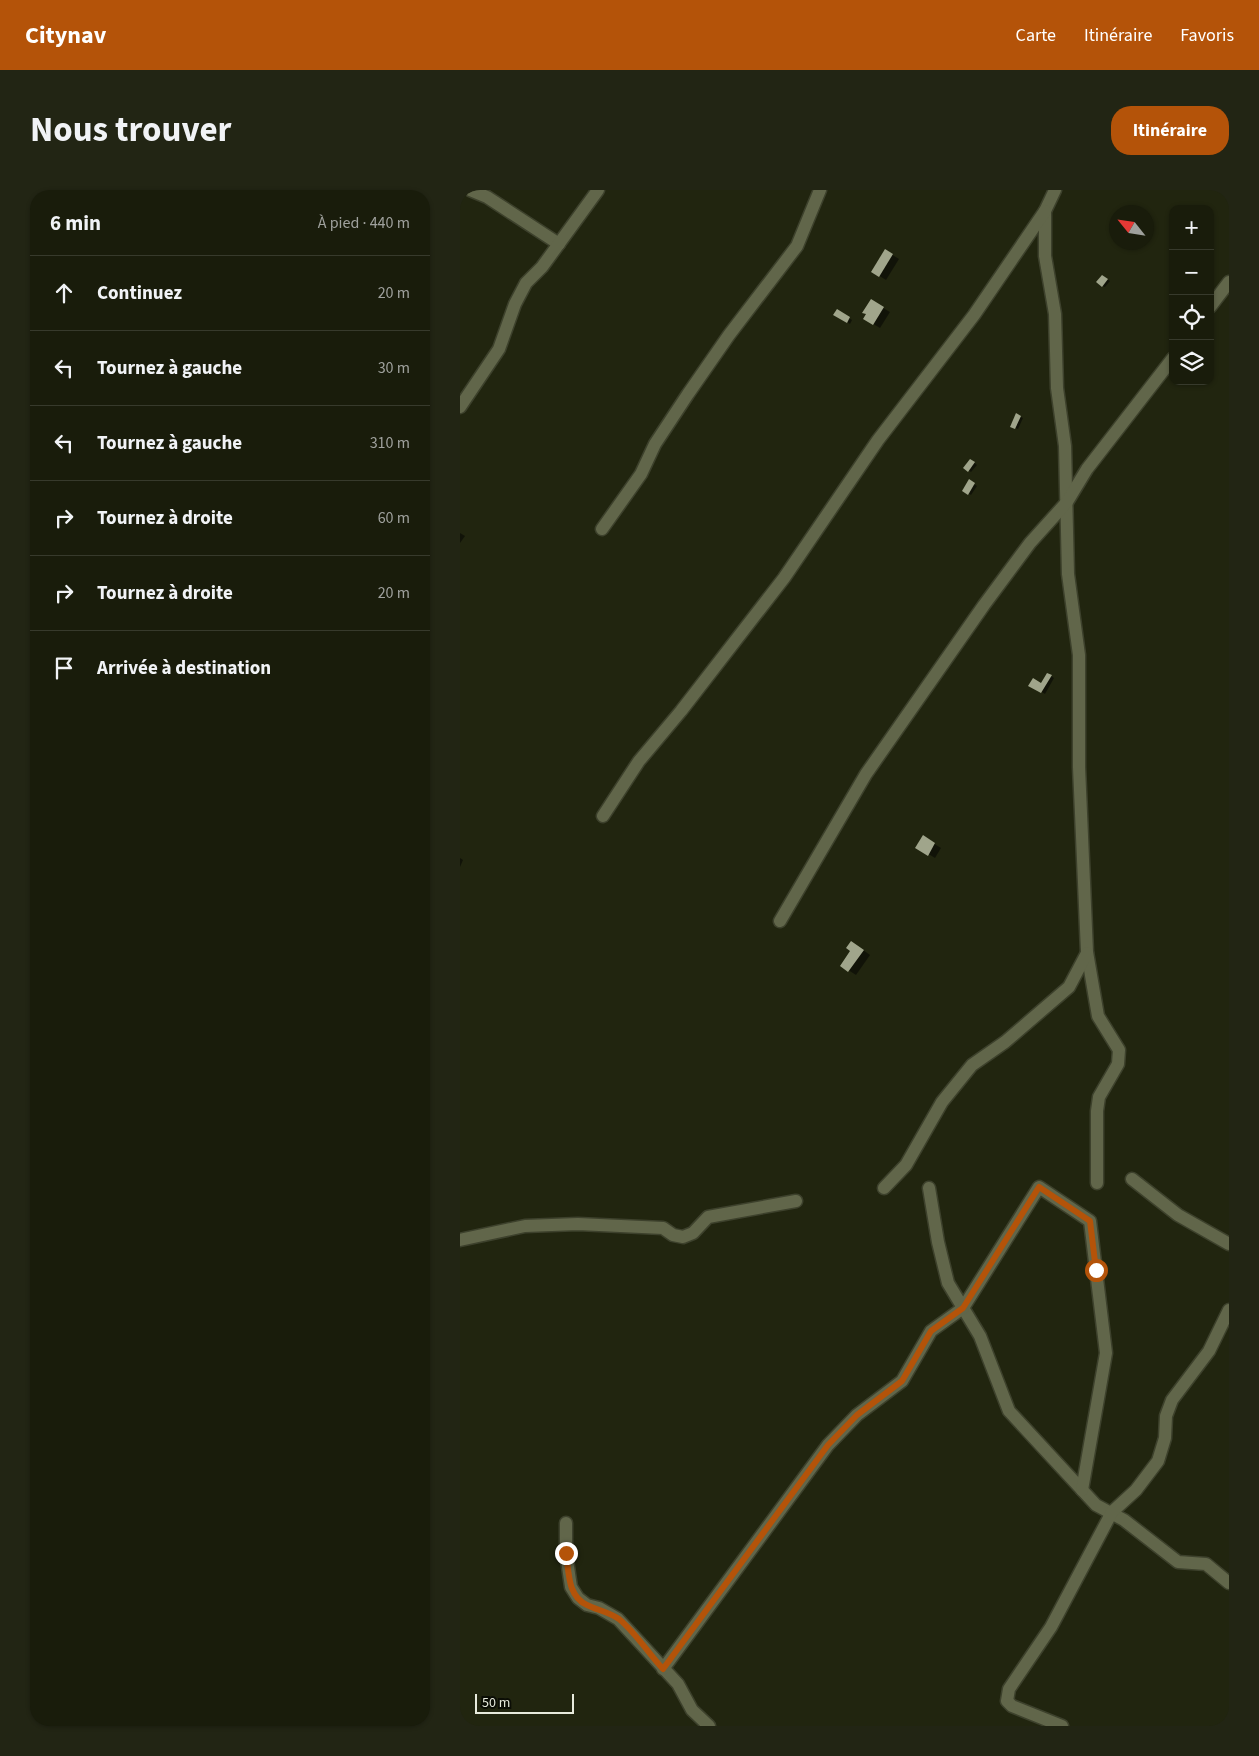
<!DOCTYPE html>
<html lang="fr">
<head>
<meta charset="utf-8">
<style>
  :root { --surface:#191c0b; --page:#222514; --text:#f1f3f6; --muted:#9fa19d; --line:#373a2c; --accent:#b45309 }
  body { margin:0; font-family:"Source Sans 3",sans-serif; background:var(--page); color:var(--text) }
  .controls { position:absolute; right:15px; top:15px; display:grid; overflow:hidden; border-radius:10px; box-shadow:0 1px 4px #0004 }
  .controls button { width:45px; height:45px; display:grid; place-items:center; padding:0; border:0; border-bottom:1px solid var(--line); background:var(--surface); color:var(--text); font:25px sans-serif }
  .compass { position:absolute; left:649px; top:15px; width:45px; height:45px; border-radius:50%; background:var(--surface); box-shadow:0 1px 4px #0004; rotate:300deg }
  .scale { position:absolute; left:15px; bottom:12px; width:99px; box-sizing:border-box; padding-left:5px; border:2px solid #e7eadc; border-top:0; font-size:14px; line-height:18px; white-space:nowrap; color:#e7eadc; -webkit-text-stroke:4px #0b0d05; paint-order:stroke }
  .stop { position:absolute; width:15px; height:15px; margin:-11px; border:4px solid #b45309; border-radius:50%; background:#fff }
  .stop.end { background:#b45309; border-color:#fff; box-shadow:0 1px 5px #0008 }
  .list { margin:0; padding:0; list-style:none }
  h2 { display:flex; justify-content:space-between; align-items:center; height:65px; margin:0; padding:0 20px; font-size:21px }
  h2 small { font-size:16px; font-weight:400; color:var(--muted) }
  .list li { display:grid; grid-template-columns:32px 1fr auto; gap:15px; align-items:center; box-sizing:border-box; height:75px; padding:0 20px; border-top:1px solid var(--line) }
  .list b { display:block; font-size:19px; white-space:nowrap }
  .list em { font-size:16px; font-style:normal; color:var(--muted) }
  .icon { flex:none; width:28px; height:28px; fill:none; stroke:currentColor; stroke-width:2; stroke-linecap:round; stroke-linejoin:round }
  .map { position:relative; flex:none; width:769px; height:1536px; overflow:hidden; border-radius:20px }
  header { display:flex; align-items:center; gap:30px; box-sizing:border-box; height:70px; padding:0 25px; background:var(--accent); color:#fff }
  header strong { font-size:24px }
  nav { display:flex; gap:28px; margin-inline-start:auto; font-size:18px }
  .intro { display:flex; align-items:center; justify-content:space-between; box-sizing:border-box; height:120px; padding:0 30px }
  h1 { margin:0; font-size:35px }
  .button { padding:12px 22px; border-radius:20px; background:var(--accent); color:#fff; font-size:18px; font-weight:700 }
  main { display:flex; gap:30px; padding:0 30px }
  aside { flex:1; background:var(--surface); border-radius:20px; box-shadow:0 1px 4px #0004 }
  .map>svg:first-child { display:block }
  .shadow { fill:#0007 }
  .building { fill:#a0a58b }
  .lines { fill:none; stroke-linecap:round; stroke-linejoin:round }
  .minor-casing { stroke:#3d412c; stroke-width:15 }
  .minor { stroke:#61664a; stroke-width:12 }
  .route { stroke:#b45309; stroke-width:6 }
</style>
</head>
<body>
<header>
<strong>Citynav</strong>
<nav><a>Carte</a><a>Itinéraire</a><a>Favoris</a></nav>
</header>
<div class="intro"><h1>Nous trouver</h1><a class="button">Itinéraire</a></div>
<main>
<aside>
<h2>6 min<small>À pied · 440 m</small></h2>
<ul class="list">
<li><svg class="icon" aria-label="ahead" viewBox="0 0 24 24"><path d="M12 20V5M6 11l6-6 6 6"/></svg><div><b>Continuez</b></div><em>20 m</em></li>
<li><svg class="icon" aria-label="left" viewBox="0 0 24 24"><path d="M17 20v-9H6M10 6l-5 5 5 5"/></svg><div><b>Tournez à gauche</b></div><em>30 m</em></li>
<li><svg class="icon" aria-label="left" viewBox="0 0 24 24"><path d="M17 20v-9H6M10 6l-5 5 5 5"/></svg><div><b>Tournez à gauche</b></div><em>310 m</em></li>
<li><svg class="icon" aria-label="right" viewBox="0 0 24 24"><path d="M7 20v-9h11M14 6l5 5-5 5"/></svg><div><b>Tournez à droite</b></div><em>60 m</em></li>
<li><svg class="icon" aria-label="right" viewBox="0 0 24 24"><path d="M7 20v-9h11M14 6l5 5-5 5"/></svg><div><b>Tournez à droite</b></div><em>20 m</em></li>
<li><svg class="icon" aria-label="arrive" viewBox="0 0 24 24"><path d="M6 21V4h12l-3 4 3 4H6"/></svg><div><b>Arrivée à destination</b></div></li>
</ul>
</aside>
<div class="map">
<svg width="769" height="1536" viewBox="0 0 769 1536">
  <rect width="100%" height="100%" fill="#21250f"/>
  <!-- shadow -->
  <g class="shadow">
    <polygon points="426,61 439,69 426,90 413,82"/>
    <polygon points="645,88 650,91 645,97 642,96"/>
    <polygon points="411,111 430,122 420,138 405,129"/>
    <polygon points="377,121 392,130 390,134 375,124"/>
    <polygon points="557,225 563,228 558,239 551,236"/>
    <polygon points="511,270 517,275 511,282 508,280"/>
    <polygon points="509,291 517,296 511,305 503,300"/>
    <polygon points="0,343 5,346 0,353"/>
    <polygon points="588,484 594,488 585,504 570,495 582,495"/>
    <polygon points="463,647 481,658 475,668 457,657"/>
    <polygon points="0,668 3,670 0,677"/>
    <polygon points="399,757 410,765 396,785 382,776"/>
  </g>
  <!-- building -->
  <g class="building">
    <polygon points="425,59 433,64 419,87 411,82"/>
    <polygon points="642,85 648,89 642,97 636,92"/>
    <polygon points="411,109 424,117 413,135 403,129 406,124 402,123"/>
    <polygon points="377,119 390,127 387,133 373,125"/>
    <polygon points="556,223 561,226 555,239 550,237"/>
    <polygon points="510,269 515,272 508,282 503,278"/>
    <polygon points="509,289 515,293 508,305 502,301"/>
    <polygon points="587,483 592,485 581,503 568,496 573,488 581,493"/>
    <polygon points="463,645 475,653 468,666 455,658"/>
    <polygon points="391,751 404,760 388,782 380,776 390,761 386,758"/>
  </g>
  <g class="lines">
    <defs>
      <g id="minor">
        <polyline points="10,0 27,7 99,54"/>
        <polyline points="595,0 585,21 585,66 595,124 597,198 605,256 608,384 619,465 619,577 627,762 638,826 659,860 658,874 639,907 637,921 637,993"/>
        <polyline points="750,117 769,92"/>
        <polyline points="0,217 39,159 55,114 66,93 82,77 138,0"/>
        <polyline points="142,339 181,284 195,254 228,204 269,145 337,56 360,0"/>
        <polyline points="143,626 179,571 221,521 324,388 418,250 514,125 585,21"/>
        <polyline points="320,731 406,584 524,415 570,353 607,312 627,279 713,168"/>
        <polyline points="672,989 718,1025 769,1054"/>
        <polyline points="424,998 446,975 482,912 512,875 545,852 609,797 627,763"/>
        <polyline points="469,998 478,1052 488,1093 520,1146 549,1221 636,1315 664,1330 718,1372 746,1374 769,1393"/>
        <polyline points="0,1050 65,1036 118,1034 203,1038 213,1045 223,1047 233,1043 248,1027 336,1011"/>
        <polyline points="106,1333 106,1363 111,1397 118,1408 127,1415 139,1418 158,1429 218,1494 232,1520 249,1536"/>
        <polyline points="203,1479 368,1255 397,1225 442,1191 471,1141 503,1118 579,997 630,1031 646,1163 622,1300"/>
        <polyline points="602,1536 552,1516 547,1511 549,1499 591,1437 652,1322 676,1300 698,1271 705,1248 706,1226 712,1210 749,1161 769,1120"/>
      </g>
    </defs>
    <!-- minor casing -->
    <use href="#minor" class="minor-casing"/>
    <!-- minor -->
    <use href="#minor" class="minor"/>
  </g>
  <g class="lines">
    <!-- route -->
    <path class="route" d="M106,1363C109,1381 107,1406 127,1415C137,1420 149,1422 159,1429C176,1443 188,1463 203,1479L368,1255L397,1225L442,1191L471,1141L503,1118L579,997L630,1031L636,1080"/>
  </g>
</svg>
<div class="controls">
<button>+</button>
<button>−</button>
<button><svg class="icon" aria-label="locate" viewBox="0 0 24 24"><circle cx="12" cy="12" r="6"/><path d="M12 2v4M12 18v4M2 12h4M18 12h4"/></svg></button>
<button><svg class="icon" aria-label="layers" viewBox="0 0 24 24"><path d="M12 4l9 5-9 5-9-5zM3 14l9 5 9-5"/></svg></button>
</div>
<svg class="compass" viewBox="-18 -18 36 36"><path d="M0-13l5 13h-10z" fill="#e53935"/><path d="M0 13l5-13h-10z" fill="#9fa19d"/></svg>
<div class="scale">50 m</div>
<div class="stop" style="left:636px;top:1080px"></div>
<div class="stop end" style="left:106px;top:1363px"></div>
</div>
</main>
</body>
</html>
